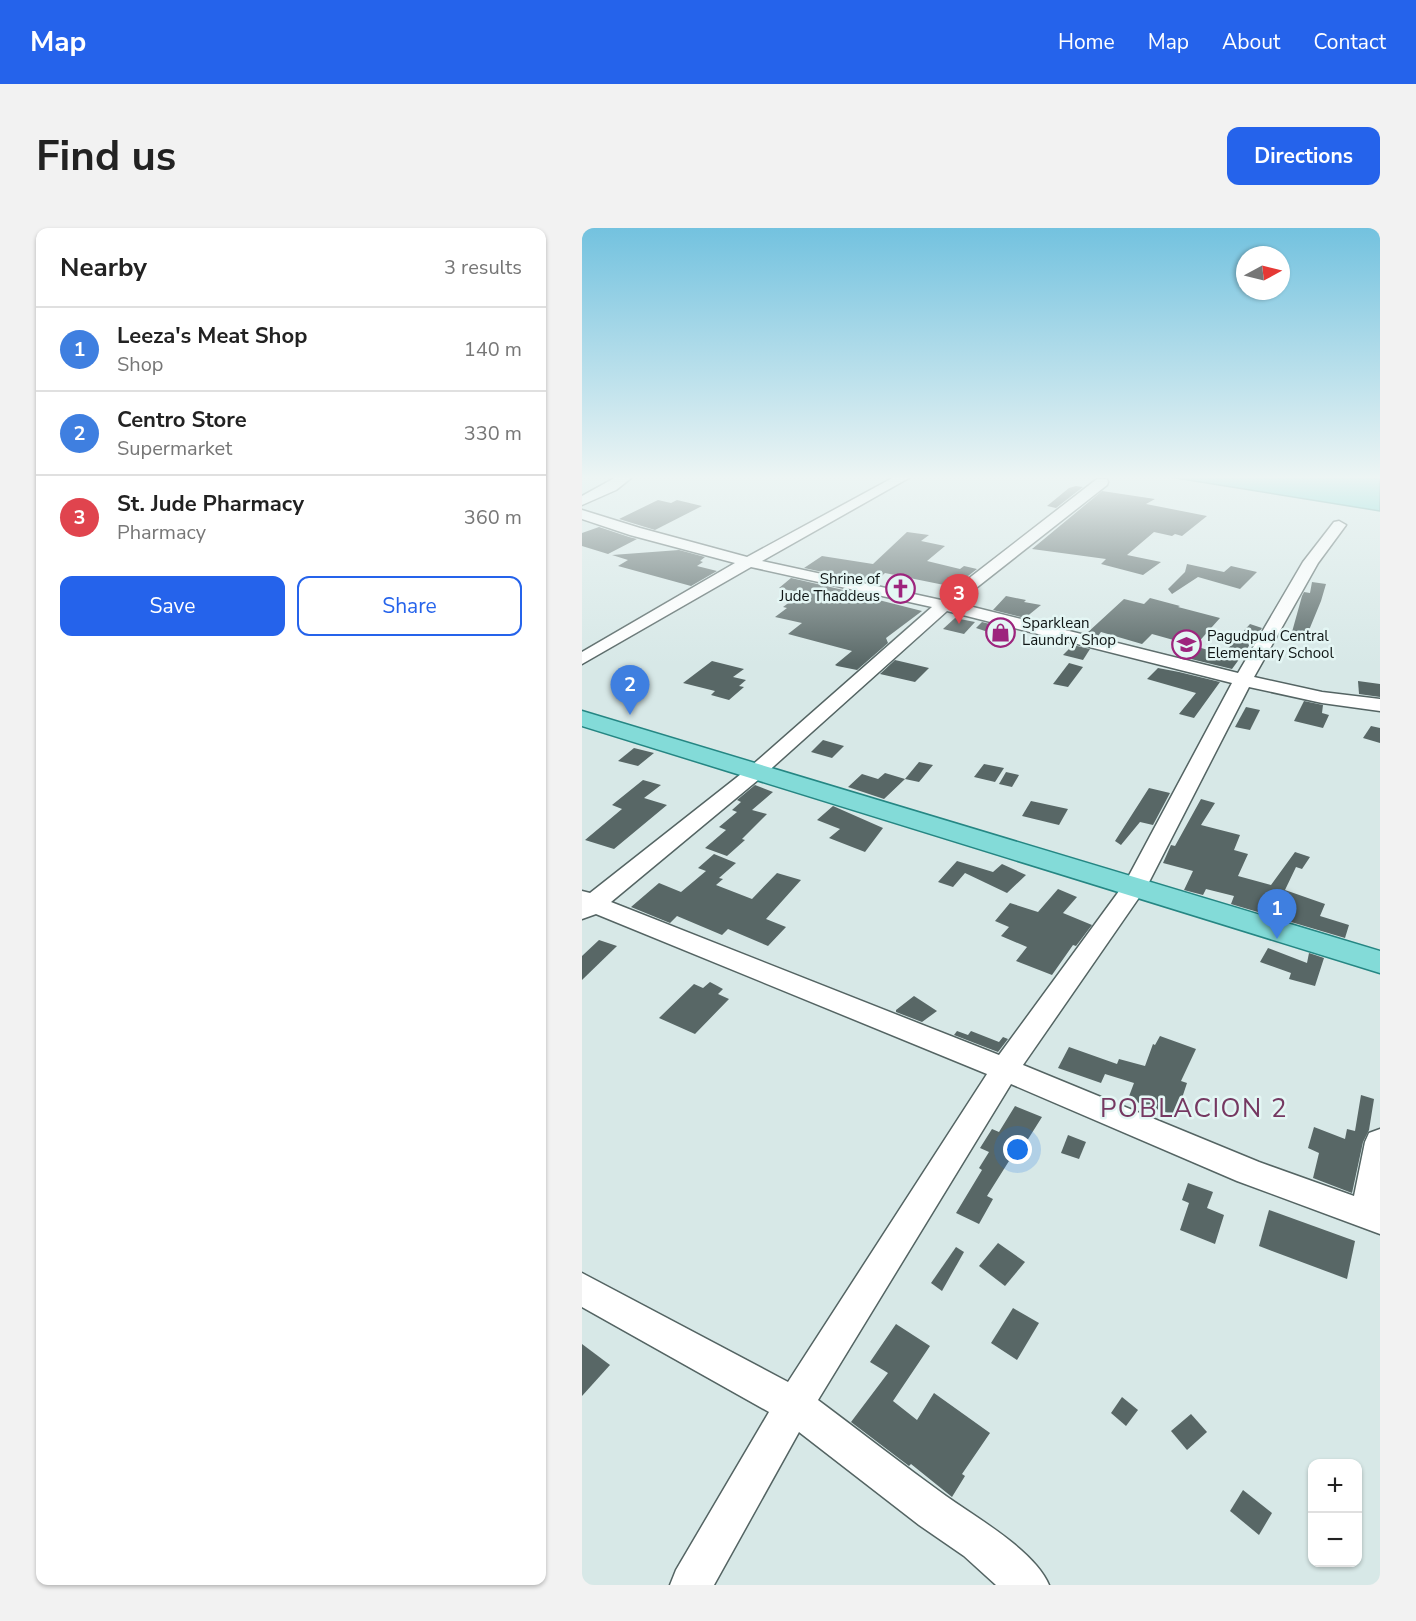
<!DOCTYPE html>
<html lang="en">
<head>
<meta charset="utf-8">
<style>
  :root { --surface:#fff; --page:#f2f2f2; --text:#222; --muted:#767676; --line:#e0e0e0; --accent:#2563eb }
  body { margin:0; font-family:"Nunito Sans",sans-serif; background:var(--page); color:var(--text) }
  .controls { position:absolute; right:18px; bottom:18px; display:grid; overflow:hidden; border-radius:12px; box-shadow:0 2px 4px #0004 }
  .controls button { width:54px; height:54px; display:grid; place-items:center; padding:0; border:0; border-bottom:2px solid var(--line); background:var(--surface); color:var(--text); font:30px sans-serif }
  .compass { position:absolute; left:654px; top:18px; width:54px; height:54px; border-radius:50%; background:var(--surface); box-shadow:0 2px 4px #0004; rotate:83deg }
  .you { position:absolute; left:436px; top:922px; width:21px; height:21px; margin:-15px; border:4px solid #fff; border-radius:50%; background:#1a73e8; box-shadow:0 0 0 9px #1a73e833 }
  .badge { display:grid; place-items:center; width:39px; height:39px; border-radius:50%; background:var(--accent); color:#fff; font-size:20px; font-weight:700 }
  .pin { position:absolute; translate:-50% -50px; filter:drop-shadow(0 2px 3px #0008) }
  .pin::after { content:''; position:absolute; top:32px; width:21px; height:18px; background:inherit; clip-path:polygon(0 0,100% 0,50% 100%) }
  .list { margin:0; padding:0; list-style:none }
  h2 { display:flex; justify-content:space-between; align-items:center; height:78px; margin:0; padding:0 24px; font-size:26px }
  h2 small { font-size:20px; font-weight:400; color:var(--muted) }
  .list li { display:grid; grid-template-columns:39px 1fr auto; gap:18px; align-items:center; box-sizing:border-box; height:84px; padding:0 24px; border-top:2px solid var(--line) }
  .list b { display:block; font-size:22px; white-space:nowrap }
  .list p { margin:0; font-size:20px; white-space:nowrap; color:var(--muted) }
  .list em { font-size:20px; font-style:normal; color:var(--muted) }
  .actions { display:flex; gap:12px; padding:18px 24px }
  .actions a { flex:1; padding:14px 0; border:2px solid var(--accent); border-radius:12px; text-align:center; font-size:21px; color:var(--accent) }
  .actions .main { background:var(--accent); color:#fff }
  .map { position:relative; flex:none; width:798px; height:1357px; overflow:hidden; border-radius:12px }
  header { display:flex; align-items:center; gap:36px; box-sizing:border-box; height:84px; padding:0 30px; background:var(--accent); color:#fff }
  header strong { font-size:28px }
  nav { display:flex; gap:33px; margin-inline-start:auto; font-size:21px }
  .intro { display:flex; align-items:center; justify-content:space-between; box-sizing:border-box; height:144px; padding:0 36px }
  h1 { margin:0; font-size:42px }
  .button { padding:15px 27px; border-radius:12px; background:var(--accent); color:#fff; font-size:21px; font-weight:700 }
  main { display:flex; gap:36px; padding:0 36px }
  aside { flex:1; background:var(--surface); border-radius:12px; box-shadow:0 2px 4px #0004 }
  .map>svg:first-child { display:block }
  .water { fill:#64d6d1; stroke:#4b9c99; stroke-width:1.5 }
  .building { fill:#586766 }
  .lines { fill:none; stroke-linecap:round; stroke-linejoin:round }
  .minor-casing { stroke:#546463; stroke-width:3 }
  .major-casing { stroke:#258683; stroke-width:3 }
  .minor { fill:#fff; fill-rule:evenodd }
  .major { fill:#83dbd8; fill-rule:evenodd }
  .labels { text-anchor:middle; stroke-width:5; stroke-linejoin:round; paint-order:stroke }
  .far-poi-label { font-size:15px; fill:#101615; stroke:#e4f6f4; text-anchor:start }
  .near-quarter-label { font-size:26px; letter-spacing:1.5px; fill:#753861; stroke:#e4f6f4 }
</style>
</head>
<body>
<header>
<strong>Map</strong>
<nav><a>Home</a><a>Map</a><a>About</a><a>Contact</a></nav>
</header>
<div class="intro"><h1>Find us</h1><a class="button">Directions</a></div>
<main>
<aside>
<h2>Nearby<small>3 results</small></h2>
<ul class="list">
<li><span class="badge" style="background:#3f7fe0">1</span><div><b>Leeza's Meat Shop</b><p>Shop</p></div><em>140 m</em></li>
<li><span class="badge" style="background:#3f7fe0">2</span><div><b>Centro Store</b><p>Supermarket</p></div><em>330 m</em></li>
<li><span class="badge" style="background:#e0444e">3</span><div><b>St. Jude Pharmacy</b><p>Pharmacy</p></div><em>360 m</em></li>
</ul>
<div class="actions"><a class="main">Save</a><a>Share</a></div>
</aside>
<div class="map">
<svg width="798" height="1357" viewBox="0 0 798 1357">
  <rect width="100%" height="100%" fill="#d7e8e7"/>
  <!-- water -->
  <polygon class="water" points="575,247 798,247 798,283"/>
  <!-- building -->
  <g class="building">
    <polygon points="494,258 501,259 474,280 465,278 487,260"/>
    <polygon points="520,263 573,271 564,276 625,288 600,308 593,306 590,308 572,304 545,327 579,334 561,347 519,336 524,331 450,321"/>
    <polygon points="76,272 89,275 95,272 120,278 73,302 37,291"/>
    <polygon points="17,299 47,309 55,311 26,326 0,318 0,305"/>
    <polygon points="325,304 347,307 339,313 363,318 345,333 378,341 382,338 395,341 372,359 303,345 292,355 222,340 240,328 291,336"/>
    <polygon points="97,322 123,329 118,333 121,334 115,338 135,343 109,358 36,338 46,332 30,327"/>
    <polygon points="605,336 642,344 649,338 675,344 658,361 616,349 590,366 586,361 603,344"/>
    <polygon points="209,350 279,366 277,367 340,383 304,410 306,415 275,442 255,438 253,437 270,423 206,406 220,395 193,389 205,380 201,379 209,373 205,372 215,364 197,360"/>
    <polygon points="730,354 744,356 739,373 725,407 710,404 720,368 722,364 728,365"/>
    <polygon points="424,368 444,372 442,374 459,377 443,390 411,382"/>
    <polygon points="568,370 598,378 596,379 638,390 613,418 570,406 560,416 519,404 516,408 505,405 542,371 562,376"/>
    <polygon points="373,390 393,394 382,406 361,401"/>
    <polygon points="400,394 427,401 418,408 394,400"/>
    <polygon points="668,396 680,400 650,441 609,431 619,420 641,426"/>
    <polygon points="491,417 508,421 501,432 481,427"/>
    <polygon points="313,432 347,440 333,454 298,446"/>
    <polygon points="130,433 162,441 151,449 164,452 157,458 162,459 147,472 129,467 133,463 101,455"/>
    <polygon points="487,435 501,439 486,459 471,456"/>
    <polygon points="576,440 597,444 638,454 612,490 597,486 614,465 565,451"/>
    <polygon points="776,453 798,456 798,469 777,466"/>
    <polygon points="722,473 741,477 740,485 747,487 741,500 712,493"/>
    <polygon points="664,479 678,482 668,502 653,499"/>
    <polygon points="789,498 798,500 798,515 781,510"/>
    <polygon points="241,512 262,518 250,530 229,524"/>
    <polygon points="52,520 72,525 56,538 36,533"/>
    <polygon points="337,534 351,537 337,554 323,551"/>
    <polygon points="402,536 422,540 413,554 392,549"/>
    <polygon points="424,544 437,547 430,559 417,556"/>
    <polygon points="303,545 323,551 302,571 266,559 280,546 296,551"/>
    <polygon points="61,552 79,557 62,570 85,577 32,621 3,612 40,581 30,577"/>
    <polygon points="173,557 191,564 170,582 185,586 160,611 163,612 145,628 123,620 144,602 137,599 155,584 150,582 159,574 155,572"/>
    <polygon points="567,560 588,565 571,597 558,594 539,617 533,613"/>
    <polygon points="619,571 633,575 619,597 658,607 652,622 666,626 656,648 689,657 713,624 728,629 720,641 714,639 703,662 743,676 738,688 767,697 763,710 649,676 652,668 624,661 621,667 602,662 611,643 581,635 589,617 593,618"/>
    <polygon points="449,573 486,581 477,597 440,588"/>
    <polygon points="251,578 301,600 283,624 247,610 258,601 235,592"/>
    <polygon points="132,626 154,635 137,650 141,651 134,657 170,671 195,645 219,652 184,691 204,699 186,718 146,701 140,707 95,688 88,695 49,679 77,655 99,664 124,643 116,640"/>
    <polygon points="375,633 411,644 420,636 444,647 425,665 383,645 371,659 356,654"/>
    <polygon points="476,661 495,669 481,685 510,697 494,718 491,717 470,747 434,733 445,719 419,708 427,699 413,693 428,675 456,684"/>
    <polygon points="17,712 35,718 0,752 0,728"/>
    <polygon points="686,720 725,735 727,725 742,730 733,758 707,751 709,745 678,734"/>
    <polygon points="128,754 141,761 136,766 147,771 113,806 77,790 112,756 121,760"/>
    <polygon points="332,768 355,783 340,794 314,784 314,782"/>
    <polygon points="375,803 386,807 389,803 417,814 421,809 426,811 416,824 372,807"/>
    <polygon points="578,808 614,821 599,853 605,855 594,888 546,871 552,855 523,846 519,855 476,840 487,819 535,836 537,831 563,838 571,816 573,817"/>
    <polygon points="779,867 792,871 787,902 781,914 770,965 731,950 737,925 726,920 732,899 763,911 765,901 773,903"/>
    <polygon points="433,878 460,889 431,935 427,933 405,968 411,971 397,996 374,985 400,942 397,940 407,924 398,920 410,901 417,904"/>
    <polygon points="486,907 504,914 497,931 479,925"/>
    <polygon points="606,955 631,964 625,980 642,987 633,1016 598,1002 607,975 600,972"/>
    <polygon points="687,982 773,1013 765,1051 677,1018"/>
    <polygon points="416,1015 443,1034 423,1058 397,1038"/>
    <polygon points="374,1019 382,1024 360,1063 349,1055"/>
    <polygon points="431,1080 457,1095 435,1132 409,1115"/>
    <polygon points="314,1096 348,1118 311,1173 335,1192 352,1165 408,1205 380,1246 383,1248 370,1269 329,1236 327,1238 269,1194 306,1145 288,1134"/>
    <polygon points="0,1116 28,1137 0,1168"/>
    <polygon points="540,1169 556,1182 544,1198 529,1185"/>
    <polygon points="609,1186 625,1204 605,1222 589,1203"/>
    <polygon points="661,1262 690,1285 677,1307 648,1283"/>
  </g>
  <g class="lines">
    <defs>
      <g id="minor">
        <polygon points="38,247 53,247 34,262 0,277 0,268"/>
        <path d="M316,247H332L180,333L359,372L515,251H525L526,254L525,257L375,375L656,445L721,334L752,294L757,293L764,297L736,335L672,449L740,464L798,471V483L740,475L667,459L565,658L441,837L677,934L772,968L783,914L787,905L798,901V1006L655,953L429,856L236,1172C279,1204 321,1237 364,1268C395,1290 453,1323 467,1357H414L382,1328L337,1297L217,1204L132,1357H88L94,1342L187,1184L0,1079V1045L206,1154L405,846L14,686L0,691V663L8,665L168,539L350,379L169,339L0,436V424L153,335L48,307L0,291V282L58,300L165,329ZM365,383L650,455L543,655L417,827L29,674L182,547Z"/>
      </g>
      <polygon id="major" points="0,483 798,723 798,745 0,498"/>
    </defs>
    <!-- minor casing -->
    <use href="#minor" class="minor-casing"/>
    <!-- major casing -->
    <use href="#major" class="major-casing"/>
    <!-- minor -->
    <use href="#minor" class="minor"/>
    <!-- major -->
    <use href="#major" class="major"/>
  </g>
  <!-- sky -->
  <linearGradient id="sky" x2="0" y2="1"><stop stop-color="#73c2df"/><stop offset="0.57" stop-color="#edf5f4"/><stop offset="1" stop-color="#edf5f4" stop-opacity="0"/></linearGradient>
  <rect width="798" height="437" fill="url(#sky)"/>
  <!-- icons -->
  <defs>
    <symbol id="church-ring" viewBox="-11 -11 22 22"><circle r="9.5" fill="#e4f6f4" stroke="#9d247d" stroke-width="1.5"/><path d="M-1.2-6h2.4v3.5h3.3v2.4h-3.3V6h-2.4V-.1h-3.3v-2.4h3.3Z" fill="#9d247d"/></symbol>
    <symbol id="shop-ring" viewBox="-11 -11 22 22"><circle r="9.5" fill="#e4f6f4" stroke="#9d247d" stroke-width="1.5"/><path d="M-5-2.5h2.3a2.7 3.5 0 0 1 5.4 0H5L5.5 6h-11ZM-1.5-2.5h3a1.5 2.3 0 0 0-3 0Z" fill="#9d247d"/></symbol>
    <symbol id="school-ring" viewBox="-11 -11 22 22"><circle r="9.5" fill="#e4f6f4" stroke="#9d247d" stroke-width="1.5"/><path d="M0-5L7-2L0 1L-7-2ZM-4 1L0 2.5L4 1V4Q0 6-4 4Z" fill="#9d247d"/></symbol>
  </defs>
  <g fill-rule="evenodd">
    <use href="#church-ring" x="302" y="344" width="33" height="33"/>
    <use href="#shop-ring" x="402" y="388" width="33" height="33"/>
    <use href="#school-ring" x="588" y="400" width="33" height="33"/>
  </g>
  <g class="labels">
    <!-- far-poi labels -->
    <g class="far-poi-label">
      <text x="298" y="356" text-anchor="end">Shrine of<tspan x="298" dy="17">Jude Thaddeus</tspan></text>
      <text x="440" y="400">Sparklean<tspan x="440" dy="17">Laundry Shop</tspan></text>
      <text x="625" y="413">Pagudpud Central<tspan x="625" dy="17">Elementary School</tspan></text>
    </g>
    <!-- near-quarter labels -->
    <g class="near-quarter-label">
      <text x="612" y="889">POBLACION 2</text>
    </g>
  </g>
</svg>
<div class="controls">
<button>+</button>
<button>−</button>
</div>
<svg class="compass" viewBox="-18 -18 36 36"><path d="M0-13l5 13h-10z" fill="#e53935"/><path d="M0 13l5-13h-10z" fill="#767676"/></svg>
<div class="you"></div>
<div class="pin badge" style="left:695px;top:711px;background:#3f7fe0">1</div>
<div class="pin badge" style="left:48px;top:487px;background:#3f7fe0">2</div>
<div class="pin badge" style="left:377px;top:396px;background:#e0444e">3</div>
</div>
</main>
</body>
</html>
